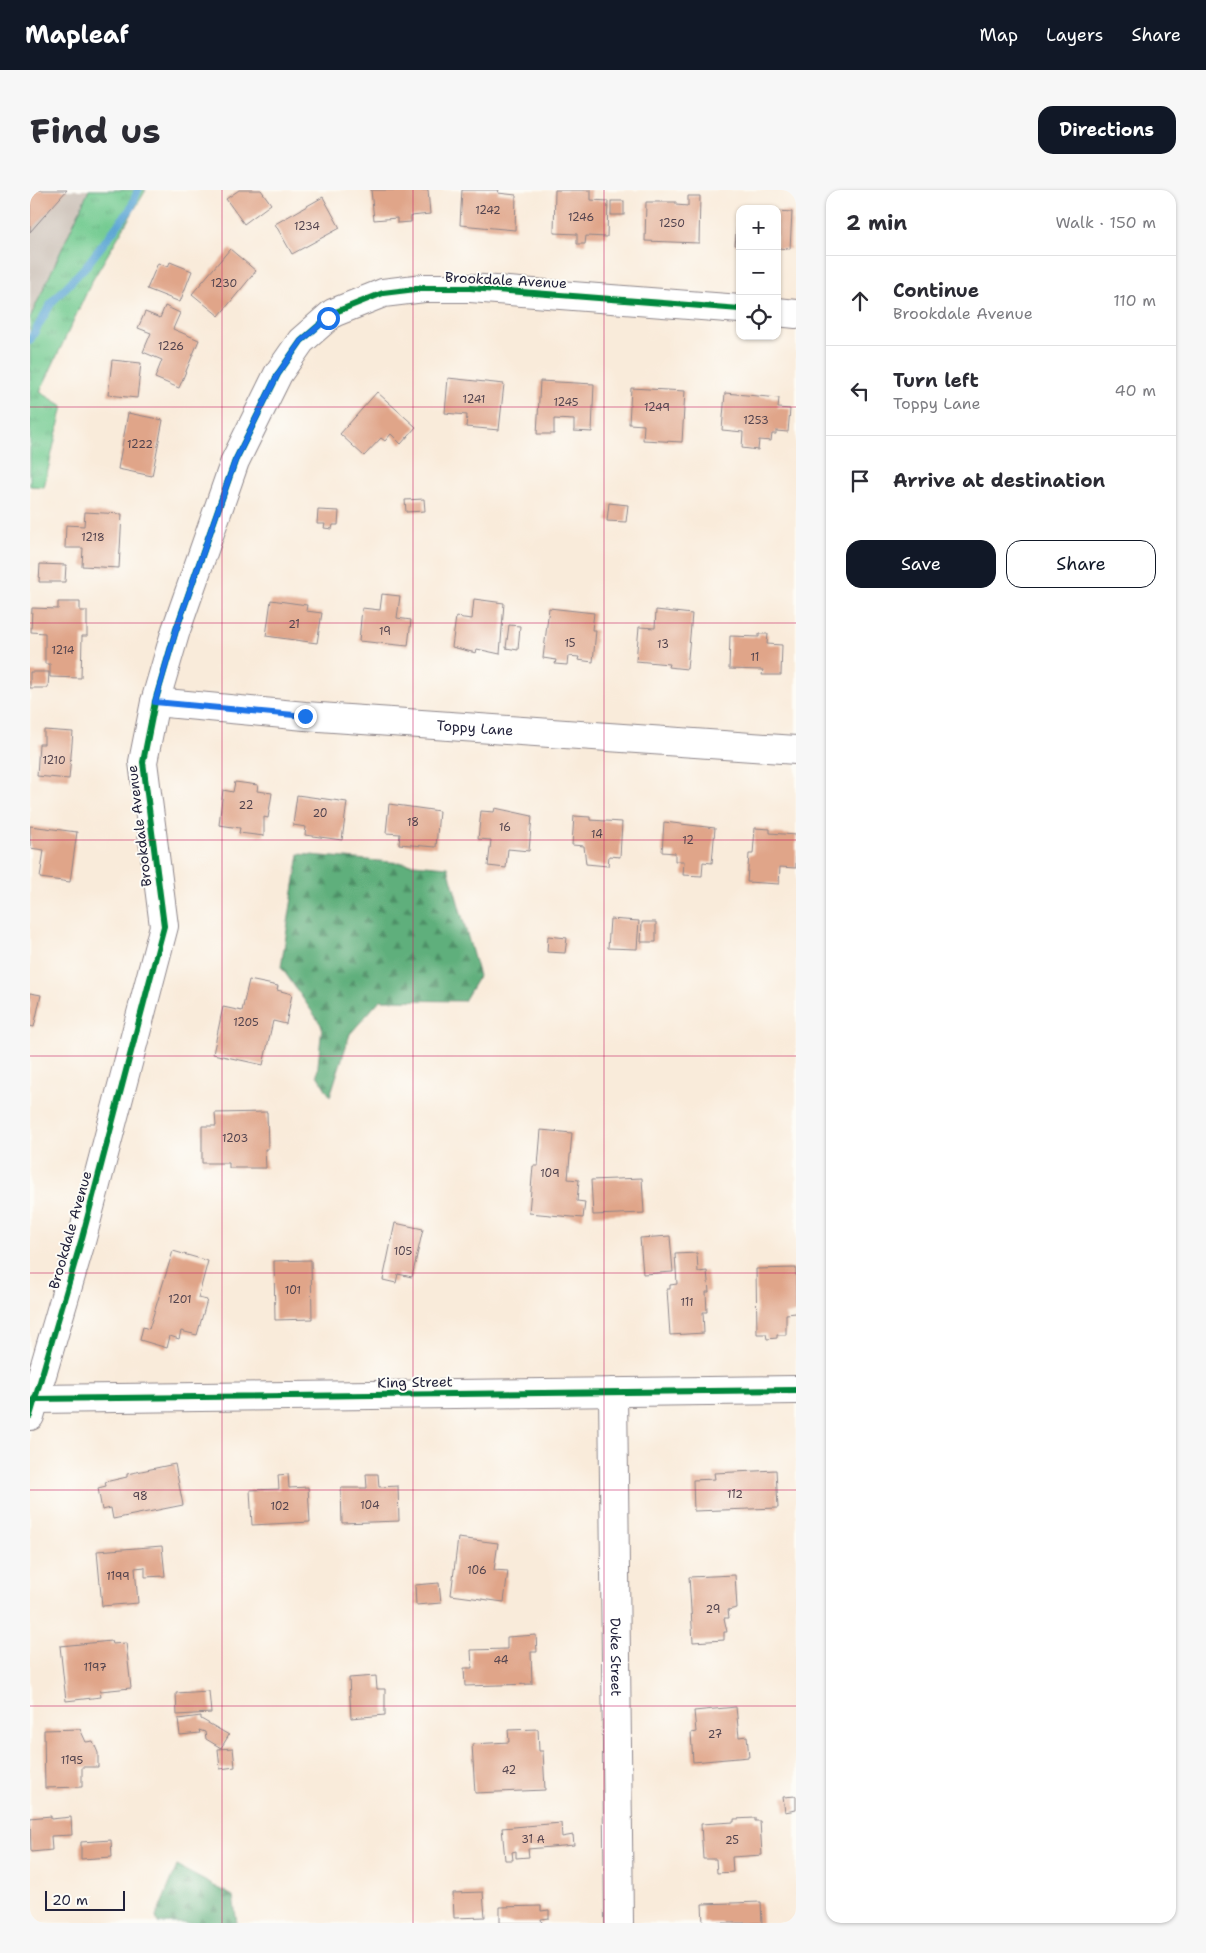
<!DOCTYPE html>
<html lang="en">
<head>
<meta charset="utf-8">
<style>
  :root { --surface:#fff; --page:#f7f7f7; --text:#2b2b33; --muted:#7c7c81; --line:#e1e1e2; --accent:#111827 }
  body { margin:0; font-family:"Shantell Sans",sans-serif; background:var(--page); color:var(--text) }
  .controls { position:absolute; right:15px; top:15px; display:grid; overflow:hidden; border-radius:10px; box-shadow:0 1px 4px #0004 }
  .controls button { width:45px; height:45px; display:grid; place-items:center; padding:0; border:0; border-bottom:1px solid var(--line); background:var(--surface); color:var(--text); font:25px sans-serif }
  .scale { position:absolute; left:15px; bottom:12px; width:80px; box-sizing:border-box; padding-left:5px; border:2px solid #22223b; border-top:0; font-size:14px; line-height:18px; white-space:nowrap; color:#22223b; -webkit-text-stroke:4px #fdfcf7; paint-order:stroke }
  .stop { position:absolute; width:15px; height:15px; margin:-11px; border:4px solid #1a73e8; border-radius:50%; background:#fff }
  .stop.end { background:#1a73e8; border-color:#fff; box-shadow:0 1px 5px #0008 }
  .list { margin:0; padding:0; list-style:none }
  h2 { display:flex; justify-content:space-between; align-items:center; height:65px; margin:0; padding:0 20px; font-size:21px }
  h2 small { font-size:16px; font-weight:400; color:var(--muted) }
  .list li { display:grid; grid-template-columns:32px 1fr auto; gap:15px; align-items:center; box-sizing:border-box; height:90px; padding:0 20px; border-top:1px solid var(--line) }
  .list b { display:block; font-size:19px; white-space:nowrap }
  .list p { margin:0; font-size:16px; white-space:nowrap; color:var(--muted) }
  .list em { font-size:16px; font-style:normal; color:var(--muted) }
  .actions { display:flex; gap:10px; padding:15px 20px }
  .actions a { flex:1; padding:11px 0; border:1px solid var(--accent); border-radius:15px; text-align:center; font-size:18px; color:var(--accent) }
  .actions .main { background:var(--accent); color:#fff }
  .icon { flex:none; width:28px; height:28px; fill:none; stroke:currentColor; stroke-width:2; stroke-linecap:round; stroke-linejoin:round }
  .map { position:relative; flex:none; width:766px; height:1733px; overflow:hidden; border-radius:15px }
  header { display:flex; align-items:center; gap:30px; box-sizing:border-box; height:70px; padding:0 25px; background:var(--accent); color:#fff }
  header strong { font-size:24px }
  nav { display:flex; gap:28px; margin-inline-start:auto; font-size:18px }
  .intro { display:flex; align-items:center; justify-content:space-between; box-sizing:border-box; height:120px; padding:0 30px }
  h1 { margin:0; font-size:35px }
  .button { padding:12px 22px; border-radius:15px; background:var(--accent); color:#fff; font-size:18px; font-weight:700 }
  main { display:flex; gap:30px; padding:0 30px }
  aside { flex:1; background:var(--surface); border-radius:15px; box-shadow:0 1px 4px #0004 }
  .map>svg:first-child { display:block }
  .industrial { fill:#cdc2b9 }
  .grass { fill:url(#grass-tufts); stroke:#4a7666 }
  .forest { fill:url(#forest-firs); stroke:#40685b }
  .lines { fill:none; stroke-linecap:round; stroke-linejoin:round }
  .stream { stroke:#5ca6d4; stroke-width:8 }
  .building { fill:#e0a589 }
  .minor-casing { stroke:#8e868a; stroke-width:30 }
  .minor { stroke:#fff; stroke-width:28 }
  .cycleway-casing { stroke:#fdfcf7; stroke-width:9 }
  .cycleway { stroke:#00873e; stroke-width:6 }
  .route { stroke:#1a73e8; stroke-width:6 }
  .grid { fill:none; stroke:#c2185b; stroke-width:1; stroke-opacity:0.55 }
  .labels { text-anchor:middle; stroke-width:4; stroke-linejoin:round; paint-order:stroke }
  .number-label { font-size:11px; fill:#52434e }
  .street-label { font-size:14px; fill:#22223b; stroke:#fdfcf7 }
</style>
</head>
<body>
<header>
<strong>Mapleaf</strong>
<nav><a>Map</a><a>Layers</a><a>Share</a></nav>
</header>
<div class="intro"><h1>Find us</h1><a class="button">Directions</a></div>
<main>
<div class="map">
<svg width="766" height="1733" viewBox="0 0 766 1733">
  <defs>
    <pattern id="grass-tufts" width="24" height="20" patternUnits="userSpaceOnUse" patternTransform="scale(1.25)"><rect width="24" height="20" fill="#73cb91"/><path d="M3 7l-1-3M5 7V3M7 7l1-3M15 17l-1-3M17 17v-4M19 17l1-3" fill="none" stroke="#63ae7e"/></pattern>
    <pattern id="forest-firs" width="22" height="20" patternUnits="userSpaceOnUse" patternTransform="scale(1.25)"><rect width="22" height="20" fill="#5eaf7b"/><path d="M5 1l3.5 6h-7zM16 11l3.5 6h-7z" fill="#4d8e66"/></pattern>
  </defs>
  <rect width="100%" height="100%" fill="#fdfcf7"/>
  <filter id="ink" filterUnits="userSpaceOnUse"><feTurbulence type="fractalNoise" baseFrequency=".02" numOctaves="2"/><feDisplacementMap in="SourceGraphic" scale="10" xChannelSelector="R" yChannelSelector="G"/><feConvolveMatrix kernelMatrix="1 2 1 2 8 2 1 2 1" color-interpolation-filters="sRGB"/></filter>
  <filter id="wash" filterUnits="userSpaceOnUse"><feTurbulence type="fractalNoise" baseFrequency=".0096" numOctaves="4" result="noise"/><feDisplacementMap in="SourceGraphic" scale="20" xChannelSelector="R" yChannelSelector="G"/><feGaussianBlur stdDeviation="1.12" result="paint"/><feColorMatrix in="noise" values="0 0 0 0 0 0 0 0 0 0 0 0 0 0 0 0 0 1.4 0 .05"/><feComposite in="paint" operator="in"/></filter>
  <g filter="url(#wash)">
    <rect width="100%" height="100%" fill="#f9ebda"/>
    <!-- industrial -->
    <polygon class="industrial" points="0,0 59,0 0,206"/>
    <!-- grass -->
    <polygon class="grass" points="59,0 116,0 62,91 10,202 33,216 14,297 0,296 0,128"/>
    <!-- forest -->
    <g class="forest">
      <polygon points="269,664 418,677 449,786 434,811 350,810 320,844 300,906 287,885 292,836 251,777"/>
      <polygon points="147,1676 203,1706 207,1733 128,1733 126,1727"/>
    </g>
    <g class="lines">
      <!-- stream -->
      <polyline class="stream" points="0,150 22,112 56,76 101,18 108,0"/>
    </g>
    <g id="blocks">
      <!-- building -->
      <g class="building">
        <polygon points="0,0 37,0 0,42"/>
        <polygon points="209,0 231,0 241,14 214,34 196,9"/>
        <polygon points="341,0 398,0 400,24 381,26 381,32 367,33 367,28 344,30"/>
        <polygon points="432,0 469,0 468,3 486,5 485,40 430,35"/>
        <polygon points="525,0 561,0 561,10 578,11 577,47 556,46 555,54 547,54 547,44 524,43"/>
        <polygon points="658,6 670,6 669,53 615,51 616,12 646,12 646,15 658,16"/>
        <polygon points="293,7 310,38 262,64 245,34"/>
        <rect x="581" y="11" width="13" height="14"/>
        <polygon points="708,18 710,18 710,55 705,55"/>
        <polygon points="747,21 762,22 760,59 747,58"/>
        <polygon points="200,59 226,81 189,126 162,104"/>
        <polygon points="140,72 162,81 150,112 117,99 128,73 138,77"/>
        <polygon points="135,116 150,123 143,139 169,150 149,198 125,188 132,170 113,162 121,143 108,138 115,122 130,128"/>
        <polygon points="82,170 111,173 107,208 78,205"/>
        <polygon points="418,188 474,194 469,240 436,237 437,225 415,223"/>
        <polygon points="510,191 564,194 562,242 544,241 544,230 524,229 524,244 507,244"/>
        <polygon points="601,198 655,201 652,252 613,250 614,235 599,234"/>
        <polygon points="347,202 386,237 371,254 361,244 355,251 351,248 334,266 310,244"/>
        <polygon points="695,203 749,208 748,218 760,219 758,242 746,241 746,244 742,244 741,251 729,250 728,260 712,258 713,242 692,240"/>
        <polygon points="98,223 133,230 122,286 88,279"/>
        <polygon points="394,309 395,321 376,322 375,310"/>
        <polygon points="579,313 598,315 596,332 577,331"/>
        <polygon points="288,320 309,321 308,335 303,335 302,339 294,338 295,334 287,334"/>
        <polygon points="55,322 92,324 89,378 52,376 53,358 35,358 36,335 54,336"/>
        <polygon points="10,374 36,375 35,392 9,392"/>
        <polygon points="352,404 370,406 367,428 381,430 378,456 329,451 332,418 350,420"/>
        <polygon points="444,409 474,413 470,464 447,459 446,463 422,457 426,427 442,429"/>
        <polygon points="241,410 277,415 276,421 292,423 287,453 236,446"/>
        <polygon points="28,412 50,412 50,421 57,421 57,446 52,446 51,488 20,487 20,474 15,474 15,443 1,442 2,418 28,419"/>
        <polygon points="519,418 564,423 562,440 566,440 563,472 548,470 549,467 538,466 537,475 525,474 526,470 513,468"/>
        <polygon points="626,420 662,424 657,479 638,477 639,474 606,471 609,437 625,438"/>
        <polygon points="479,435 490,436 488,460 476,458"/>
        <polygon points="729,444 738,444 737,454 752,455 751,485 732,485 733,480 699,479 700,446 729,447"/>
        <polygon points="0,482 19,482 18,498 0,498"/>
        <polygon points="14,540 43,542 39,589 7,586 9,554 14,554"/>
        <polygon points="205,592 228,595 227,601 242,603 238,628 234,627 234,646 209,643 210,638 189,635 193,600 203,602"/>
        <polygon points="267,605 317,612 312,650 275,645 276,637 263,635"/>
        <polygon points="359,614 409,621 406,657 369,654 370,644 356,643"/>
        <polygon points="465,618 502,626 499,661 478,659 476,678 458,676 461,650 448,649 451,621 464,622"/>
        <polygon points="544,626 560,627 560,630 592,632 590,667 579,666 578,676 556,674 554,656 542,655"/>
        <polygon points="634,632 685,638 682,673 673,672 672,686 653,685 654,671 645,671 645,663 632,662"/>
        <polygon points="0,636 47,642 40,692 10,688 14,660 0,658"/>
        <polygon points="725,638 740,639 740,643 766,645 766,678 750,677 749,694 717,692 719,664 723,664"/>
        <polygon points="580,729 609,731 607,759 578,758"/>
        <polygon points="612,732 626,732 626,752 611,752"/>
        <polygon points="518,746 537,748 535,763 517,762"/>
        <polygon points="219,790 248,796 247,800 262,804 256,834 243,831 233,875 183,864 193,817 212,821"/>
        <polygon points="0,803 11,805 4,837 0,836"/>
        <polygon points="237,922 238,959 235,959 236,978 199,978 199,973 172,973 172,936 186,936 185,923"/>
        <polygon points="511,940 542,943 538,989 549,990 547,1011 555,1012 553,1028 499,1023 503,976 508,976"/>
        <polygon points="612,988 614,1023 563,1025 561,990"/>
        <polygon points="365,1033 393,1039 382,1087 368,1084 366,1093 353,1090"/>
        <polygon points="640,1046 643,1082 613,1084 610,1048"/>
        <polygon points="143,1061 178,1071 168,1108 177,1110 167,1145 151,1141 149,1149 140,1146 137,1158 110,1150 113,1137 119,1139"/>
        <polygon points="667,1063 668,1082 677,1081 679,1102 676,1102 677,1122 673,1122 674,1143 640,1145 637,1099 640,1099 640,1095 647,1094 645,1064"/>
        <polygon points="281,1070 282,1129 245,1130 244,1071"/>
        <polygon points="766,1078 766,1123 756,1124 756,1145 747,1145 747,1148 737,1149 736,1144 727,1144 726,1079"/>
        <polygon points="145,1274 153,1315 83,1329 81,1318 72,1320 68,1298 76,1296 75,1292 97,1287 97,1284"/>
        <polygon points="746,1280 748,1318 664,1321 663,1290 685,1289 684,1283"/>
        <polygon points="258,1284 259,1298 278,1297 280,1332 222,1335 220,1300 249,1299 248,1285"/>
        <polygon points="336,1284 348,1284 349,1297 368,1296 369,1331 312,1333 311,1298 337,1298"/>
        <polygon points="428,1348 468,1353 464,1380 478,1381 474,1412 421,1405"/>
        <polygon points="132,1356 135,1386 115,1387 115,1377 105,1378 108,1413 72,1416 67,1361"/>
        <polygon points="705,1385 707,1418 698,1420 699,1428 694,1428 697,1442 694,1442 694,1450 663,1452 659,1387"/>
        <polygon points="409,1393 411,1413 386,1415 385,1395"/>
        <polygon points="506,1445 507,1462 501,1462 502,1494 435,1496 434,1478 442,1478 441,1460 477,1459 477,1447"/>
        <polygon points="81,1451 82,1454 96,1453 101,1498 70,1501 71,1507 36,1511 30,1456"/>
        <polygon points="346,1486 347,1499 355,1499 355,1525 321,1528 319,1488"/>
        <polygon points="179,1501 181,1523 147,1525 146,1503"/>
        <polygon points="706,1517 709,1547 717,1546 719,1567 663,1572 661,1543 666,1542 664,1521"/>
        <polygon points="171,1526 171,1529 199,1545 191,1558 176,1549 175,1542 169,1540 170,1543 150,1545 148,1529"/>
        <polygon points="50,1539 56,1552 63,1551 68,1563 68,1577 52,1577 52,1597 15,1598 14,1540"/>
        <polygon points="508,1539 509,1561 513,1561 515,1600 445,1603 442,1554 479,1552 478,1540"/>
        <polygon points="203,1558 205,1577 190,1579 188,1559"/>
        <polygon points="766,1606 766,1620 755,1622 753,1607"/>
        <polygon points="21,1626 21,1629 41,1627 42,1645 21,1646 22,1660 1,1662 0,1628"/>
        <polygon points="725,1628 725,1631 730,1631 732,1665 702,1667 703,1682 687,1683 686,1669 673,1669 671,1634 704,1632 704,1629"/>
        <polygon points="531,1633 532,1647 543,1645 544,1655 498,1659 499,1667 486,1668 486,1661 482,1662 483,1670 475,1670 472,1638"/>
        <polygon points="81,1650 82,1667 51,1669 51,1652"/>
        <polygon points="453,1702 455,1727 424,1728 423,1703"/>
        <polygon points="731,1712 732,1733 673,1733 672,1714"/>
        <polygon points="511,1716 511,1721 519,1720 519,1728 511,1729 512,1733 470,1733 470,1717"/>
      </g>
    </g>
  </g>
  <g filter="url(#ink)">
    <use href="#blocks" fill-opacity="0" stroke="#8e868a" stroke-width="1"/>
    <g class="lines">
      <defs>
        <g id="minor">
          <polyline points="747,122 766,124"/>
          <path id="s1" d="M125,512L275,526L766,560"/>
          <path id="s2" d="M583,1202L589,1733"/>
          <polyline points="4,1209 766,1200"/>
          <polyline points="0,1226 52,1048 134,736 113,572 125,512 146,440 205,271 248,184 271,151 303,123 353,103 394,98 440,98 710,119"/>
        </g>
      </defs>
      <!-- minor casing -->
      <use href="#minor" class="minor-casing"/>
      <!-- minor -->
      <use href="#minor" class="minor"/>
      <defs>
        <g id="cycleway">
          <polyline points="4,1209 766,1200"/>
          <polyline points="0,1226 52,1048 134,736 113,572 125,512 146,440 205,271 248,184 271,151 303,123 353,103 394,98 440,98 710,119"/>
        </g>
      </defs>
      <!-- cycleway casing -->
      <use href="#cycleway" class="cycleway-casing"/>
      <!-- cycleway -->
      <use href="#cycleway" class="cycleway"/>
    </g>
  </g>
  <g class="lines" filter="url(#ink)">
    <!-- route -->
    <polyline class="route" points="275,526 125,512 146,440 205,271 248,184 271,151 298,128"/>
  </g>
  <!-- grid -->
  <path class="grid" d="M192,0V1733M383,0V1733M574,0V1733M0,217H766M0,433H766M0,650H766M0,866H766M0,1083H766M0,1300H766M0,1516H766"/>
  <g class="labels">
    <!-- number labels -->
    <g class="number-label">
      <text x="458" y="24">1242</text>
      <text x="551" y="31">1246</text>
      <text x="642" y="37">1250</text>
      <text x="277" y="40">1234</text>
      <text x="194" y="97">1230</text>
      <text x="141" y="160">1226</text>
      <text x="444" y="213">1241</text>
      <text x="536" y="216">1245</text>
      <text x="627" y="221">1249</text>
      <text x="726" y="234">1253</text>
      <text x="110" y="258">1222</text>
      <text x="63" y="351">1218</text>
      <text x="264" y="438">21</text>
      <text x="355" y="445">19</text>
      <text x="540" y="457">15</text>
      <text x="633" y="458">13</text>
      <text x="33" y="464">1214</text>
      <text x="725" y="471">11</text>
      <text x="24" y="574">1210</text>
      <text x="216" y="619">22</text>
      <text x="290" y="627">20</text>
      <text x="383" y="636">18</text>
      <text x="475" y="641">16</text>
      <text x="567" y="648">14</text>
      <text x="658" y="654">12</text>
      <text x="216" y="836">1205</text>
      <text x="205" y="952">1203</text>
      <text x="520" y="987">109</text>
      <text x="373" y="1065">105</text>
      <text x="263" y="1104">101</text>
      <text x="150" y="1113">1201</text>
      <text x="657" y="1116">111</text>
      <text x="705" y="1308">112</text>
      <text x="110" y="1310">98</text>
      <text x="340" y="1319">104</text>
      <text x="250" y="1320">102</text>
      <text x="447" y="1384">106</text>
      <text x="88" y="1390">1199</text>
      <text x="683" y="1423">29</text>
      <text x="471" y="1474">44</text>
      <text x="65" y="1481">1197</text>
      <text x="685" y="1548">27</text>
      <text x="42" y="1574">1195</text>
      <text x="479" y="1584">42</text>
      <text x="503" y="1653">31 A</text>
      <text x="702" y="1654">25</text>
    </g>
    <!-- street labels -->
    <g class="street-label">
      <text transform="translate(476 90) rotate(3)" y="5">Brookdale Avenue</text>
      <text dy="5" stroke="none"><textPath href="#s1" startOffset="321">Toppy Lane</textPath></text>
      <text transform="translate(109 636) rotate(-97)" y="5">Brookdale Avenue</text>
      <text transform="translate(40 1040) rotate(-74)" y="5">Brookdale Avenue</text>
      <text transform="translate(385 1192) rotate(-1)" y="5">King Street</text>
      <text dy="5" stroke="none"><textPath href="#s2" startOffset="265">Duke Street</textPath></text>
    </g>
  </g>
</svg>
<div class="controls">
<button>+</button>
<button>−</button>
<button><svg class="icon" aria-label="locate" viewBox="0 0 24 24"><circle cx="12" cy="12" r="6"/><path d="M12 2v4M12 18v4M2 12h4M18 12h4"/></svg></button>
</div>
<div class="scale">20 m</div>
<div class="stop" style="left:298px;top:128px"></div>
<div class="stop end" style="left:275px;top:526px"></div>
</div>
<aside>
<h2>2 min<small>Walk · 150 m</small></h2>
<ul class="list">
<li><svg class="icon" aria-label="ahead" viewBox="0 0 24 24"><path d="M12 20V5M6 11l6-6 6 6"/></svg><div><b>Continue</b><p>Brookdale Avenue</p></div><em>110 m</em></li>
<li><svg class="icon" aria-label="left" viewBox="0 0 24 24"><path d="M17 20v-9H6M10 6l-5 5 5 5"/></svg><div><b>Turn left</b><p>Toppy Lane</p></div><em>40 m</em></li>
<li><svg class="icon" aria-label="arrive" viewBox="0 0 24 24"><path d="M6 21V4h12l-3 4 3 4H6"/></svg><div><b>Arrive at destination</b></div></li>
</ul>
<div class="actions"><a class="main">Save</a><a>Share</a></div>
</aside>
</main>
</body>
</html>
